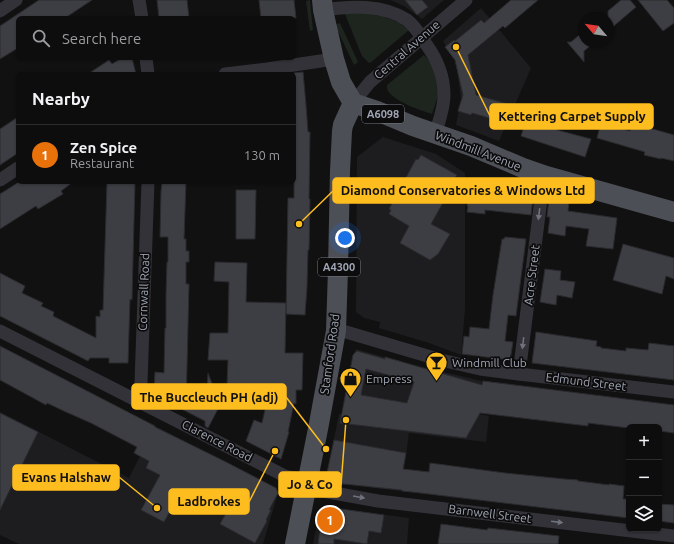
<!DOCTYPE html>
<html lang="en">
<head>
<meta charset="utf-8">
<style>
  :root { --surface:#0d0d0e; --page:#161617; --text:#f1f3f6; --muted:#9a9c9e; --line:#2d2d2e; --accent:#b45309 }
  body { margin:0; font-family:Ubuntu,sans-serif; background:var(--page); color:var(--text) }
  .controls { position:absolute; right:12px; bottom:12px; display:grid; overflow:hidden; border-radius:6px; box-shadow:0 1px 3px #0004 }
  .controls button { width:36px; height:36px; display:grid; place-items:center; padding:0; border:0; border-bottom:1px solid var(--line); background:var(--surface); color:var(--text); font:20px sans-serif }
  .compass { position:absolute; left:578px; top:12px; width:36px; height:36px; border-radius:50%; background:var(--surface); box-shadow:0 1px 3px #0004; rotate:299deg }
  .you { position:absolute; left:345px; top:238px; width:14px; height:14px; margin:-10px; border:3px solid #fff; border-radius:50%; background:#1a73e8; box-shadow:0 0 0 6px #1a73e833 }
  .badge { display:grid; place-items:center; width:26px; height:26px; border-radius:50%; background:var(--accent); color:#fff; font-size:13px; font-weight:700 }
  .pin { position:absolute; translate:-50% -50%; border:2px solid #fff; box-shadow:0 1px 4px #0006 }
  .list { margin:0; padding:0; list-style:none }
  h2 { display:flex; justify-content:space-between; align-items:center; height:52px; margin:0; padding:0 16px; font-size:17px }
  h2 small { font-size:13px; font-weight:400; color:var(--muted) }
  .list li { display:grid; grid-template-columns:26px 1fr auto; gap:12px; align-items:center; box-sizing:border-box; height:60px; padding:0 16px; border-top:1px solid var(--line) }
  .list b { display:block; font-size:15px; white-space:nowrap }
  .list p { margin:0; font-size:13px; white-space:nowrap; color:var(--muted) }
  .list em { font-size:13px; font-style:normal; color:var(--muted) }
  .icon { flex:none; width:22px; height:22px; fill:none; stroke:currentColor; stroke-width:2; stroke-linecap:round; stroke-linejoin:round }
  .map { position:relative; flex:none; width:674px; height:544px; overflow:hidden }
  .search { position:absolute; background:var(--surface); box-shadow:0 1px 3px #0004; left:16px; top:16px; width:280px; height:44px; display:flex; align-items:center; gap:10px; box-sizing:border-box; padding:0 14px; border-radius:6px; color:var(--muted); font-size:15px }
  .panel { position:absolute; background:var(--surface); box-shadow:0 1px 3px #0004; left:16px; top:72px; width:280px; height:112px; border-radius:6px }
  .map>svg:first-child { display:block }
  .built { fill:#1d1d1f }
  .green { fill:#1d251e }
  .building { fill:#3d3e43; stroke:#2b2b2f; fill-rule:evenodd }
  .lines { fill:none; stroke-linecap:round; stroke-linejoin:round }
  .minor { stroke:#323238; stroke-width:13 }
  .primary { stroke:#4d4f57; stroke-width:20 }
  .oneway { fill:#6f727c }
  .labels { text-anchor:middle; stroke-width:3.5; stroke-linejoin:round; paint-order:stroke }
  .shield { fill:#0c0c0d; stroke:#747882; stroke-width:1 }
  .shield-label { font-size:11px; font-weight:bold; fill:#a1a6b4 }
  .street-label { font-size:12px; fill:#a1a6b4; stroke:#0c0c0d }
  .poi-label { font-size:12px; fill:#a1a6b4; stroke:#0c0c0d; text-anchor:start }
  .leader { fill:none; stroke:#febd1e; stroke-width:1.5 }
  .callout-dot { fill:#febd1e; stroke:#0c0c0d; stroke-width:1.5 }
  .callout { fill:#febd1e; stroke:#febd1e; stroke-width:1.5 }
  .callout-label { font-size:13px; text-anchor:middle; font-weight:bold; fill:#111 }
</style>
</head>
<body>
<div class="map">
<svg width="674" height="544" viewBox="0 0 674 544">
  <rect width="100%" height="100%" fill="#111112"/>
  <!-- built -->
  <g class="built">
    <polygon points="390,0 444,0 422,19 404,6"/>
    <polygon points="481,8 531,68 499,141 456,125 461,99 456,62 443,41"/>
    <polygon points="383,137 436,154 465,173 465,310 461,355 429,343 379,328 380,322 364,318 356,312 357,157"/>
    <polygon points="356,349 405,363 482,381 478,414 489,416 486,442 409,433 401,491 325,482 339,414 342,414 353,355"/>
    <polygon points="0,412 129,478 155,426 276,488 278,493 263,544 19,544 0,535"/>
    <polygon points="327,507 409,518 407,544 313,544 320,509"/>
  </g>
  <!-- green -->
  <g class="green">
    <polygon points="310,0 313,30 310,31 306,1"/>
    <path d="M361,13C379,15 395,18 409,30L370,63L368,62L362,56L345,14Z"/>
    <polygon points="340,23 358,62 354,65 335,25"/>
    <path d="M424,55L432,64L438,86V96L432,114C421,111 394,101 388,91C387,89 387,88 387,85Z"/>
  </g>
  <!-- building -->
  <g class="building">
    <polygon points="39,0 92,0 65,18 18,18 18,48 0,59 0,26"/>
    <polygon points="157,0 187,0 189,18 159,18"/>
    <polygon points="259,0 294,0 296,18 261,18"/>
    <polygon points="405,0 422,0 428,7 417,15"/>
    <polygon points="511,0 538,0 505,28 503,26 468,55 476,95 508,104 503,122 472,113 471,115 458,111 463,95 455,60 445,47 454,40 455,41 481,20 484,23"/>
    <polygon points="621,0 630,0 636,7 608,31 608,11"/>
    <polygon points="638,0 667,0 674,8 674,23 663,31"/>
    <polygon points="584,31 584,42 595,42 584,51 584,62 567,42 571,42"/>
    <polygon points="122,58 132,58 136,74 88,74 109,60 112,64"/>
    <polygon points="303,72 306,105 308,132 310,132 309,199 310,199 309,250 308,250 307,287 305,315 286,314 288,198 294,198 294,73"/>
    <polygon points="536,114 544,117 545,114 560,119 557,130 591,139 585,157 521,136 524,127 515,125"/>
    <polygon points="18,117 18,153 0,165 0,129"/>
    <polygon points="601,123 630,131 632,123 674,135 674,161 661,158 661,159 644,155 645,152 597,138"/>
    <polygon points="421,155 457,175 453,181 455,181 431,224 450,234 438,254 430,260 400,243 409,226 389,214 391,210 389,209 416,159 418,160"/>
    <polygon points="19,182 73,182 61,191 63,194 38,209 36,206 0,229 0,194"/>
    <polygon points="107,182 135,182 132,300 130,299 128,363 109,363 109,358 90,358 88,361 0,316 0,273 25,286 22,293 43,303 41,306 54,312 53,316 96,338 96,316 100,317 100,310 103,310"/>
    <polygon points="162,182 186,182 184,239 186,239 186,251 189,251 189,262 186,262 186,284 189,284 186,406 206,407 208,373 220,405 208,428 205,426 205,421 154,395 155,372 164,373 165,328 166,328 166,295 167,262 168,262 168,237 160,237 161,192"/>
    <polygon points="469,183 505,186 505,190 531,193 531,197 533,197 531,215 485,210 485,214 467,212 468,206 467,206"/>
    <polygon points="236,190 256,190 255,239 236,239"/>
    <polygon points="549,199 569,202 568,211 617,218 613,249 586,246 589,229 566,226 565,236 548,233 550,217 547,217"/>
    <polygon points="505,237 526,239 516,316 508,315 505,341 513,342 510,360 462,354 464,336 469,337 470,327 489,329 493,295 502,239 504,239"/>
    <polygon points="623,244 674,258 674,279 666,276 662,294 613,280"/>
    <polygon points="215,262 247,263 246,302 286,303 285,353 303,353 302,390 296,390 296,404 294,403 288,432 289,432 281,459 246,441 254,420 262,423 268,397 253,394 254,388 227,385 228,360 208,360 210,333 228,333 229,282 214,281"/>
    <polygon points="545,269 561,271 560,280 575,282 572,298 557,295 556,305 540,302"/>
    <polygon points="536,332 597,341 596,346 601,347 601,348 626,351 626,348 648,350 649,343 674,346 674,380 532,363"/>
    <polygon points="0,346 155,426 155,427 226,462 276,488 278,493 269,510 271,510 266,520 267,521 255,543 220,524 229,508 208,497 199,514 175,502 164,522 141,510 160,475 146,468 149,461 134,453 137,447 91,423 66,412 47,403 46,405 0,380"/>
    <path d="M357,351L385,359V357L482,385L483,381L674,405V433L660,431L661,427H629V428L588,423V426L480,413L466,438L340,423L353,355ZM366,369L414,382L407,403L361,395Z"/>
    <polygon points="0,413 38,432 0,510"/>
    <polygon points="334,440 406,453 403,469 429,472 430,463 505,473 564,479 578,480 578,481 609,485 609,484 624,486 623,499 629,499 629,518 412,492 402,491 402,490 325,482"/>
    <polygon points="659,504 674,505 674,523 659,521"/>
    <polygon points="327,507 384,515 381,533 369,531 367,544 334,539 334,544 318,544 322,511"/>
    <polygon points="441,524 487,530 488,528 559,536 558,544 438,544"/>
  </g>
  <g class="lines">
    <!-- minor -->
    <g class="minor">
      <polyline points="139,0 142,18"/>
      <path d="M323,10C350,6 383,4 407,20C415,26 421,36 426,44C437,59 444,76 444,95C444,108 439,122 435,134"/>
      <polyline points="0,11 16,0"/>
      <polyline points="146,58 148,74"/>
      <polyline points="225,74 267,69 334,59"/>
      <polyline points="353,103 370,82 466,0"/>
      <polyline points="0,180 18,168"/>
      <polyline points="0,331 285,476 308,481"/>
      <polyline points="336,331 346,332 441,360 480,369 519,374 674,392"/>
      <polyline points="519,374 542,191 546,176"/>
      <polyline points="138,401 141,392 141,383 148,182"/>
      <polyline points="306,488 378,501 674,536"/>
    </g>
    <!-- primary -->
    <g class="primary">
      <polyline points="322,0 323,10 334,59 341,82 353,103"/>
      <polyline points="353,103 377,111 413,126 471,146 523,168 546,176 674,212"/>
      <polyline points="295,544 318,429 336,331 338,269 340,171 342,131 343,125 353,103"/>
    </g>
  </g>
  <!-- one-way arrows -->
  <defs><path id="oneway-solid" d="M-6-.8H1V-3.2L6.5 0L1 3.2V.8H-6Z"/></defs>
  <g class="oneway">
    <use href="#oneway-solid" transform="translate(539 214) rotate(97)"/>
    <use href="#oneway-solid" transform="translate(523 343) rotate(97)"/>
    <use href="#oneway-solid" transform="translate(359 497) rotate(10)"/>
    <use href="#oneway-solid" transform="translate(557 522) rotate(7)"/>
  </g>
  <!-- icons -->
  <defs>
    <symbol id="bar-pin" viewBox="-11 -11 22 30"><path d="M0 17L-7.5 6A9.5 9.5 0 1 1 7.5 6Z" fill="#febd1e" stroke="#0c0c0d"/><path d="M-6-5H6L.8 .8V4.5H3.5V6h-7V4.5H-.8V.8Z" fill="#111"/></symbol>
    <symbol id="shop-pin" viewBox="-11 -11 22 30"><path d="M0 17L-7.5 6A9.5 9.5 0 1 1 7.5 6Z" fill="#febd1e" stroke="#0c0c0d"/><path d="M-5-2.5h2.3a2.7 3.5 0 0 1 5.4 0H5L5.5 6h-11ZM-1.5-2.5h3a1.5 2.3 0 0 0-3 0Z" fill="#111"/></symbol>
  </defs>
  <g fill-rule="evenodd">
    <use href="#bar-pin" x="424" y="350" width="25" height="34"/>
    <use href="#shop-pin" x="338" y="366" width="25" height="34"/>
  </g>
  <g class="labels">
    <!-- shield labels -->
    <g class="shield">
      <rect x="362" y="105" width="42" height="18" rx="3"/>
      <rect x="318" y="258" width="42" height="18" rx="3"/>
    </g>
    <g class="shield-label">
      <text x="383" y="118">A6098</text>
      <text x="339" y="271">A4300</text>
    </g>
    <!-- street labels -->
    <g class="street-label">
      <text transform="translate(407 50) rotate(-41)" y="4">Central Avenue</text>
      <text transform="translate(478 151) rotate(21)" y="4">Windmill Avenue</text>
      <text transform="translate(532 275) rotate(-83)" y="4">Acre Street</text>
      <text transform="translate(144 292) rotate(-88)" y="4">Cornwall Road</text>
      <text transform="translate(330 354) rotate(-82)" y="4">Stamford Road</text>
      <text transform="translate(586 382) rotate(7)" y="4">Edmund Street</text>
      <text transform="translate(217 441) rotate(27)" y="4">Clarence Road</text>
      <text transform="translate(490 514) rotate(7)" y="4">Barnwell Street</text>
    </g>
    <!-- poi labels -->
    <g class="poi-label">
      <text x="452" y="367">Windmill Club</text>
      <text x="366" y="383">Empress</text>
    </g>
  </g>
  <!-- callouts -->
  <path class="leader" d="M456 47L490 116M299 224L333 191M326 449L286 397M157 508L119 477M346 420L341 485M275 451L249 502"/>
  <g class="callout-dot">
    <circle cx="456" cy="47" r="4"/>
    <circle cx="299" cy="224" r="4"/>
    <circle cx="326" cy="449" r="4"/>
    <circle cx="157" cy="508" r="4"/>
    <circle cx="346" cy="420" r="4"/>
    <circle cx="275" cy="451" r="4"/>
  </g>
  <g class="callout">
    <rect x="490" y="104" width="163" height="25" rx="4"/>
    <rect x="333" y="178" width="261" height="25" rx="4"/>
    <rect x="132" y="384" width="154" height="25" rx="4"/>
    <rect x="13" y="465" width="106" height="25" rx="4"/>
    <rect x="279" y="472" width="62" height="25" rx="4"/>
    <rect x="169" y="489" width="80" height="25" rx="4"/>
  </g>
  <g class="callout-label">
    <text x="572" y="121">Kettering Carpet Supply</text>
    <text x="463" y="195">Diamond Conservatories &amp; Windows Ltd</text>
    <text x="209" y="402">The Buccleuch PH (adj)</text>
    <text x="66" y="482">Evans Halshaw</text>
    <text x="310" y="489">Jo &amp; Co</text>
    <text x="209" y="506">Ladbrokes</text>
  </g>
</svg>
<div class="controls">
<button>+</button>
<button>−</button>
<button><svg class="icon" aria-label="layers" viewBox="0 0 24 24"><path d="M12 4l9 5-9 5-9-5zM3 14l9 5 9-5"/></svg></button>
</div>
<svg class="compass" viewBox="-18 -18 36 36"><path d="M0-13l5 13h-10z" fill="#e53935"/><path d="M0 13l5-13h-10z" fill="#9a9c9e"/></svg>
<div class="you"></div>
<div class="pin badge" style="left:330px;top:520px;background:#e8710a">1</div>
<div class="search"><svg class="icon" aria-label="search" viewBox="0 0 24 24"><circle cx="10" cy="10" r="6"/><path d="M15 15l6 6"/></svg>Search here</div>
<section class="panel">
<h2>Nearby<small></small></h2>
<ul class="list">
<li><span class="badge" style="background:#e8710a">1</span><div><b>Zen Spice</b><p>Restaurant</p></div><em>130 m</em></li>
</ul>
</section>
</div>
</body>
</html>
